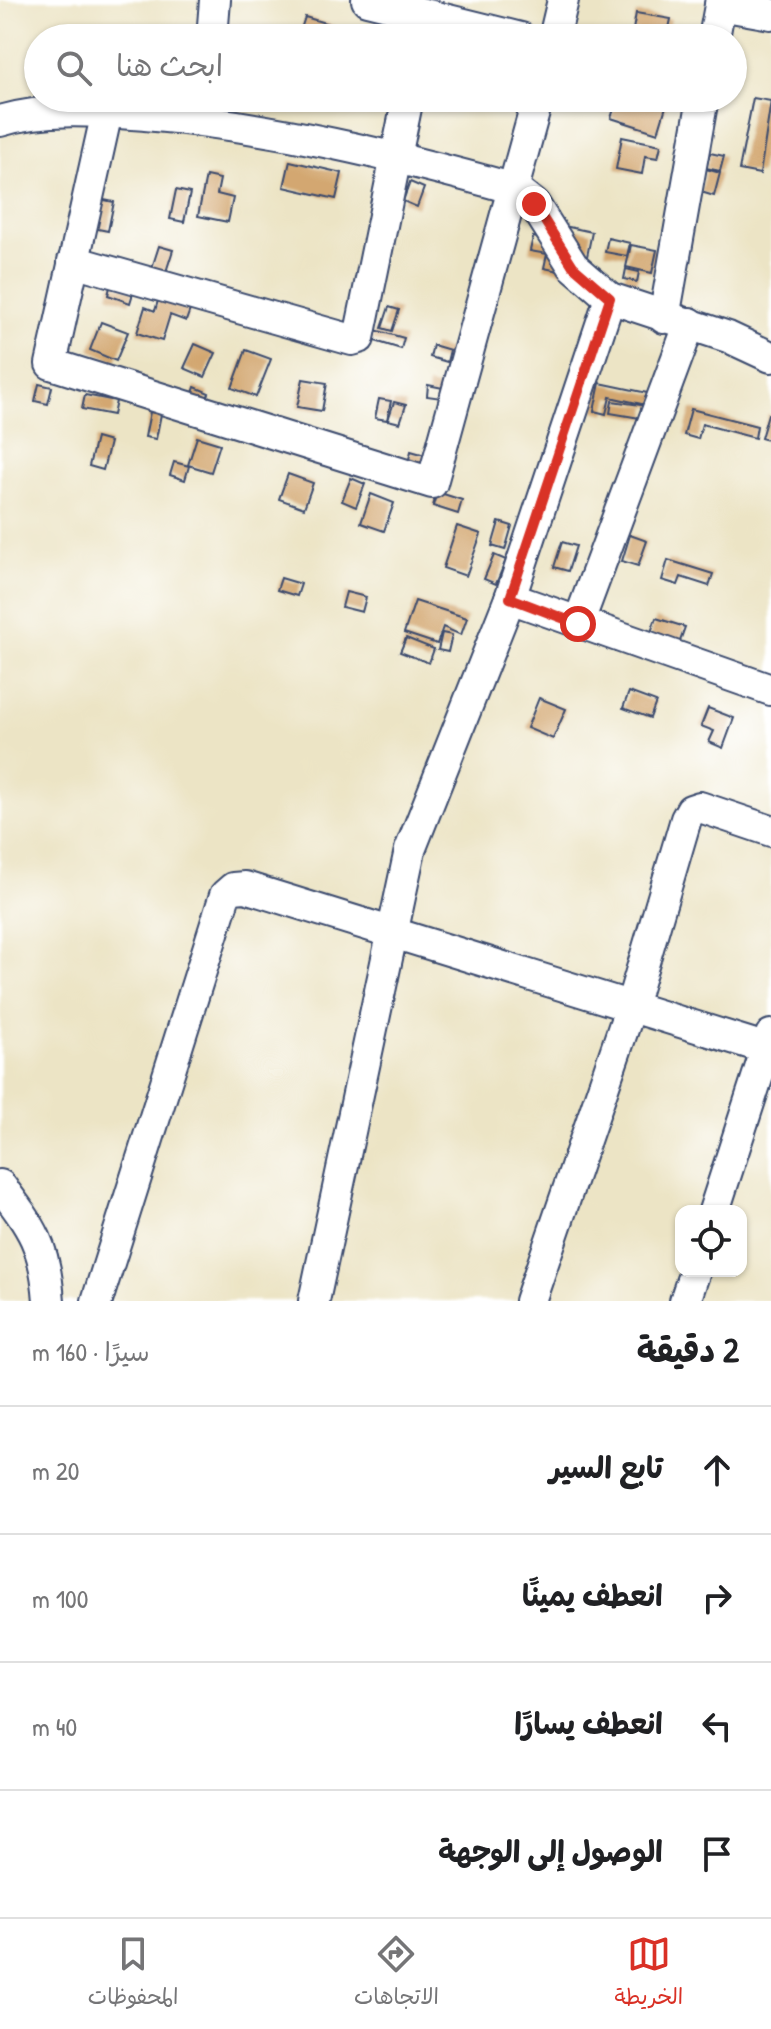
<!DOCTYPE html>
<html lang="ar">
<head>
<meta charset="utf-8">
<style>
  :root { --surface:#fff; --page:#f2f2f2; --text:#202124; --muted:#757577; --line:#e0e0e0; --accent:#d93025 }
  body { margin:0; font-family:"Patrick Hand","Playpen Sans Arabic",sans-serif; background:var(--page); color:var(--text); direction:rtl }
  .controls { position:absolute; right:24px; bottom:24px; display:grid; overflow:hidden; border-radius:16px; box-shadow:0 2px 6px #0004 }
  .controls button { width:72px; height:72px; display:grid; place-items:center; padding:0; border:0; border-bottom:2px solid var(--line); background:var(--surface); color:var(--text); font:40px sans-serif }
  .stop { position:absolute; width:24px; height:24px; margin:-18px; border:6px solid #d93025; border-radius:50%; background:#fff }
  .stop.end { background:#d93025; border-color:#fff; box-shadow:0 2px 8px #0008 }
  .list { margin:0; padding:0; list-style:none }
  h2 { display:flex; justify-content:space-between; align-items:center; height:104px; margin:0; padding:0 32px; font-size:34px }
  h2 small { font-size:26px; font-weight:400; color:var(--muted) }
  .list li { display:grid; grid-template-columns:52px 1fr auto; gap:24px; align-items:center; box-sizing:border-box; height:128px; padding:0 32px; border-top:2px solid var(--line) }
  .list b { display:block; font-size:30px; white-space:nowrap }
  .list em { font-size:26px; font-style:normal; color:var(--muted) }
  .icon { flex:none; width:44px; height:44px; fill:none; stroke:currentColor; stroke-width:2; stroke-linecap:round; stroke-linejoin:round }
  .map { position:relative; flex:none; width:771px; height:1301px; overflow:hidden; direction:ltr }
  .search { position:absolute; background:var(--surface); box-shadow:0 2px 6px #0004; left:24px; right:24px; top:24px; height:88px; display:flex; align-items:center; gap:20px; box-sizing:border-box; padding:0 28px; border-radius:44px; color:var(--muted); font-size:30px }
  .sheet { height:616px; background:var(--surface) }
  nav { display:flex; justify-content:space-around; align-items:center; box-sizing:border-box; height:112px; border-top:2px solid var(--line); background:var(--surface); font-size:22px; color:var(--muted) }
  nav a { display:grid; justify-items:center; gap:4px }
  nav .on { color:var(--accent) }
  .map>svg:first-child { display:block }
  .building { fill:#d3a771 }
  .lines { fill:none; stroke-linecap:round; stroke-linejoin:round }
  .minor-casing { stroke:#3a4a6d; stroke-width:34 }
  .minor { stroke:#fff; stroke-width:30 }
  .route { stroke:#d93025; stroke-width:10 }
</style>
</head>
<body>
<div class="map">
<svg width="771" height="1301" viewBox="0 0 771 1301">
  <rect width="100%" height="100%" fill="#fff"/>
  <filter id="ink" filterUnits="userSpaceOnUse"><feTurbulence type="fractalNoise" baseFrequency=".0125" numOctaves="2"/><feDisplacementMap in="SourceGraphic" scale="16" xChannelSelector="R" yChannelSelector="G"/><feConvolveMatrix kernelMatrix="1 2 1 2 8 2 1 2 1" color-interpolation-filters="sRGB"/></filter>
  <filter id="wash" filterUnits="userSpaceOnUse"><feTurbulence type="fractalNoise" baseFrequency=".006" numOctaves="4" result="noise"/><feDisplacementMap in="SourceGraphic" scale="32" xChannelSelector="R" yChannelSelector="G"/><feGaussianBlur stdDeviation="1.8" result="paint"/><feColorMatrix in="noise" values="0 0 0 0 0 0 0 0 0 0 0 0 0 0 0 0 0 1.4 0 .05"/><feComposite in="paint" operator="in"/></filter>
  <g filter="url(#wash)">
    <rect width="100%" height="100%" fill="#ece4c5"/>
    <g id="blocks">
      <!-- building -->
      <g class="building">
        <polygon points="636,13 671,19 667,38 641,38 643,32 633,30"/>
        <polygon points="305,17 335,26 331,38 298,38"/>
        <polygon points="367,23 389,30 386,38 362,38"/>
        <polygon points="642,98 667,103 658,133 611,118 617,100 640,107"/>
        <polygon points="753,98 771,101 760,174 739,170"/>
        <polygon points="622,137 661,145 658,158 645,156 642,174 616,169"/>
        <polygon points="710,153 724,156 720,171 706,168"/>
        <polygon points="290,161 342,173 336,199 284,187"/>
        <polygon points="706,169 720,173 714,196 701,192"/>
        <polygon points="206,176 220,179 217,194 233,198 228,222 198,216"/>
        <polygon points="410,182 424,188 417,207 403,201"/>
        <polygon points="176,190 190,193 184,222 170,219"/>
        <polygon points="99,199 114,202 108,231 93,228"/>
        <polygon points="564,226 592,232 583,276 544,268 547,254 530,251 533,237 561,243"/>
        <polygon points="608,238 630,243 627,256 605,252"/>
        <polygon points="631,245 657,250 652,273 626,267"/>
        <polygon points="159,246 173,250 164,278 150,274"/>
        <polygon points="626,269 639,272 637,282 624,279"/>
        <polygon points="111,283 134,290 130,303 108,295"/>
        <polygon points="159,297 191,307 186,321 170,315 162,341 137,333 145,307 155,311"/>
        <polygon points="389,307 399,310 392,331 382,328"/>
        <polygon points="101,322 128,332 116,361 90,350"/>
        <polygon points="375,330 404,338 401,349 372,340"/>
        <polygon points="195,344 216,353 205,377 184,368"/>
        <polygon points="433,345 450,350 447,362 430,357"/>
        <polygon points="246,350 271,359 256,397 232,388"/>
        <polygon points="303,379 327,383 322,411 297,407"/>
        <polygon points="600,383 657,395 655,407 610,397 606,414 594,411"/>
        <polygon points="39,384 52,387 48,404 35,401"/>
        <polygon points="428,385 443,388 441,398 427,396"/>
        <polygon points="195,387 209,393 204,407 190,402"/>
        <polygon points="85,395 116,401 113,415 82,409"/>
        <polygon points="379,399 391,401 387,420 375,418"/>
        <polygon points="612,401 648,406 646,419 610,413"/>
        <polygon points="394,402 406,405 400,423 388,420"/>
        <polygon points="691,409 757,426 755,438 702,424 698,439 684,435"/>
        <polygon points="150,412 161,414 156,439 145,437"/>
        <polygon points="768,414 771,415 771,441 761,438"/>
        <polygon points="197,437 220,444 211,472 188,465"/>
        <polygon points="96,438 110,442 103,470 89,466"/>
        <polygon points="411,451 425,455 421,467 408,463"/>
        <polygon points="174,462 189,466 185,480 170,475"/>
        <polygon points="288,474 313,483 304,508 279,499"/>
        <polygon points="351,478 365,484 356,507 342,501"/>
        <polygon points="437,492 462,500 458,514 433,506"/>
        <polygon points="371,494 394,503 384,531 361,523"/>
        <polygon points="499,522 512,526 505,550 492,546"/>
        <polygon points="457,526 481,534 466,576 443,568"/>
        <polygon points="630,535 647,541 638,566 622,561"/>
        <polygon points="562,542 576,546 568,571 554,567"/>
        <polygon points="494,555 506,560 496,584 484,579"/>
        <polygon points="668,560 713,574 709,586 681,577 678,585 662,580"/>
        <polygon points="281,578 301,584 297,596 277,590"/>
        <polygon points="346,592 366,597 362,612 342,607"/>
        <polygon points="415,601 467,618 461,635 443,627 437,644 404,633"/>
        <polygon points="656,618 685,627 679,644 650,635"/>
        <polygon points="442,633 452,635 448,652 438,650"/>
        <polygon points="406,638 434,649 429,663 400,652"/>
        <polygon points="629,692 656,702 650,718 623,708"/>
        <polygon points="539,698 566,709 553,739 527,728"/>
        <polygon points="708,708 734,718 723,748 709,742 714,731 701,726"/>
      </g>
    </g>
  </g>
  <g filter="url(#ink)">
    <use href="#blocks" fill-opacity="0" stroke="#3a4a6d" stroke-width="2"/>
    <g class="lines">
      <defs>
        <g id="minor">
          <polyline points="367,0 521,38"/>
          <polyline points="720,5 771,14"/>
          <polyline points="212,38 215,0"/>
          <polyline points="554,38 563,0"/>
          <polyline points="714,38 721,0"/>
          <polyline points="107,112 51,364 432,483 538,98"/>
          <path d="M0,121C48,107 95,111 145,115C272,126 392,155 515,189L534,204L573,266L610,298L728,337L771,357"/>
          <polyline points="73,261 352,340 359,338 408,98"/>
          <polyline points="664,318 703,98"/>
          <polyline points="510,598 771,690"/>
          <polyline points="578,624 690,323"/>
          <path d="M0,1185C33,1229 45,1245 49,1301"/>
          <polyline points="714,1211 771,1035"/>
          <polyline points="97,1301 225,895 233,888 245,887 771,1050"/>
          <polyline points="314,1301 410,850 510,598 610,298"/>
          <polyline points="530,1301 631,1006 686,819 691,810 700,807 771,831"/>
          <polyline points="685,1301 695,1271"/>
        </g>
      </defs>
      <!-- minor casing -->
      <use href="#minor" class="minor-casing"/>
      <!-- minor -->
      <use href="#minor" class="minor"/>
    </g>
  </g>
  <g class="lines" filter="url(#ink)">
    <!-- route -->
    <polyline class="route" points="534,204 573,266 610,298 510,598 578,624"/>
  </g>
</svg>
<div class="controls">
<button><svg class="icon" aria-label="locate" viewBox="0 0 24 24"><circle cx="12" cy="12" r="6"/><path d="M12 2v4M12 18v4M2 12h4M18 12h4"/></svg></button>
</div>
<div class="stop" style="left:578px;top:624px"></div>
<div class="stop end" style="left:534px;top:204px"></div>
<div class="search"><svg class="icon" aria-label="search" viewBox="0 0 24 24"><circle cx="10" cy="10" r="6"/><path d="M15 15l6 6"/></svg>ابحث هنا</div>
</div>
<section class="sheet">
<h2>2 دقيقة<small>سيرًا · 160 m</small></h2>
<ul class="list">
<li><svg class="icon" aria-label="ahead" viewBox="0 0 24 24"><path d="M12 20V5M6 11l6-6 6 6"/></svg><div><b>تابع السير</b></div><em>20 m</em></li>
<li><svg class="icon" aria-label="right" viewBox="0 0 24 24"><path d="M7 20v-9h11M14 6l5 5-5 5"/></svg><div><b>انعطف يمينًا</b></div><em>100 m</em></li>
<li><svg class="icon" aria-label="left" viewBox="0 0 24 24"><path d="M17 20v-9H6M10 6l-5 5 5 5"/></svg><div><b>انعطف يسارًا</b></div><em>40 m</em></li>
<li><svg class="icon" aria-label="arrive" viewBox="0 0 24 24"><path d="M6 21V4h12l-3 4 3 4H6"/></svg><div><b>الوصول إلى الوجهة</b></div></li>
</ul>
</section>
<nav>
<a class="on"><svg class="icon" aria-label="map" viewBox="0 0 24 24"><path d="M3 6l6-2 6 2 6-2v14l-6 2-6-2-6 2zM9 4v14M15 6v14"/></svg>الخريطة</a>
<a><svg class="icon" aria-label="directions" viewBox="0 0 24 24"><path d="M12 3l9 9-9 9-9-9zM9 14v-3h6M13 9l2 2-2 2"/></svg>الاتجاهات</a>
<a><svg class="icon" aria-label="saved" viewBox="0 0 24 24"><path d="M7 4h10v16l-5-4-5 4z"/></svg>المحفوظات</a>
</nav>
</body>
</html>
